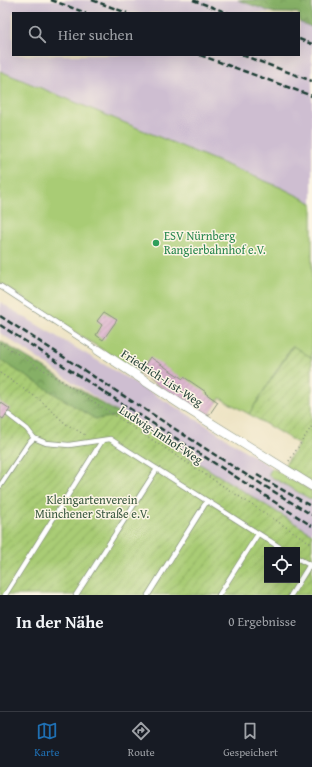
<!DOCTYPE html>
<html lang="de">
<head>
<meta charset="utf-8">
<style>
  :root { --surface:#171b24; --page:#242831; --text:#f1f3f6; --muted:#9ea1a6; --line:#363941; --accent:#1f6fb2 }
  body { margin:0; font-family:"Gentium Book Plus",serif; background:var(--page); color:var(--text) }
  .controls { position:absolute; right:12px; bottom:12px; display:grid; overflow:hidden; border-radius:0px; box-shadow:0 4px 16px #0002 }
  .controls button { width:36px; height:36px; display:grid; place-items:center; padding:0; border:0; border-bottom:1px solid var(--line); background:var(--surface); color:var(--text); font:20px sans-serif }
  .list { margin:0; padding:0; list-style:none }
  h2 { display:flex; justify-content:space-between; align-items:center; height:52px; margin:0; padding:0 16px; font-size:17px }
  h2 small { font-size:13px; font-weight:400; color:var(--muted) }
  .icon { flex:none; width:22px; height:22px; fill:none; stroke:currentColor; stroke-width:2; stroke-linecap:round; stroke-linejoin:round }
  .map { position:relative; flex:none; width:312px; height:595px; overflow:hidden }
  .search { position:absolute; background:var(--surface); box-shadow:0 4px 16px #0002; left:12px; right:12px; top:12px; height:44px; display:flex; align-items:center; gap:10px; box-sizing:border-box; padding:0 14px; border-radius:0px; color:var(--muted); font-size:15px }
  .sheet { height:116px; background:var(--surface) }
  nav { display:flex; justify-content:space-around; align-items:center; box-sizing:border-box; height:56px; border-top:1px solid var(--line); background:var(--surface); font-size:11px; color:var(--muted) }
  nav a { display:grid; justify-items:center; gap:2px }
  nav .on { color:var(--accent) }
  .map>svg:first-child { display:block }
  .railway { fill:#cebed1 }
  .grass { fill:#a9cc75; stroke:#648454 }
  .forest { fill:url(#forest-crowns); stroke:#52764d }
  .garden { fill:url(#garden-furrows); stroke:#648454; fill-rule:evenodd }
  .building { fill:url(#building-hatch) }
  .lines { fill:none; stroke-linecap:round; stroke-linejoin:round }
  .service-casing { stroke:#86907c; stroke-width:6 }
  .minor-casing { stroke:#86907c; stroke-width:10 }
  .path { stroke:#86907c; stroke-width:1.5; stroke-dasharray:1 3; stroke-linecap:butt }
  .service { stroke:#fff; stroke-width:4.5 }
  .minor { stroke:#fff; stroke-width:9 }
  .rail { stroke:#1f3d34; stroke-width:2.5; stroke-dasharray:6 3; stroke-linecap:butt }
  .leisure-dot { fill:#2e9e5b; stroke:#fcf5e5; stroke-width:1.5 }
  .labels { text-anchor:middle; stroke-width:3; stroke-linejoin:round; paint-order:stroke }
  .leisure-label { font-size:12px; fill:#27864d; stroke:#fcf5e5; text-anchor:start }
  .street-label { font-size:12px; fill:#1f3d34; stroke:#fcf5e5 }
  .park-label { font-size:12px; fill:#3b5a41; stroke:#fcf5e5 }
</style>
</head>
<body>
<div class="map">
<svg width="312" height="595" viewBox="0 0 312 595">
  <defs>
    <pattern id="forest-crowns" width="20" height="18" patternUnits="userSpaceOnUse"><rect width="20" height="18" fill="#86b066"/><path d="M2 6a3 3 0 1 1 6 0M12 15a3 3 0 1 1 6 0" fill="none" stroke="#6d9055"/></pattern>
    <pattern id="garden-furrows" width="10" height="10" patternUnits="userSpaceOnUse"><rect width="10" height="10" fill="#a9cc75"/><path d="M-1 1l2-2M0 10L10 0M9 11l2-2" fill="none" stroke="#89a761"/></pattern>
    <pattern id="building-hatch" width="6" height="6" patternUnits="userSpaceOnUse"><rect width="6" height="6" fill="#dcb2ce"/><path d="M-1 1l2-2M0 6l6-6M5 7l2-2" fill="none" stroke="#b292a8"/></pattern>
  </defs>
  <rect width="100%" height="100%" fill="#fcf5e5"/>
  <filter id="ink" filterUnits="userSpaceOnUse"><feTurbulence type="fractalNoise" baseFrequency=".025" numOctaves="2"/><feDisplacementMap in="SourceGraphic" scale="8" xChannelSelector="R" yChannelSelector="G"/><feConvolveMatrix kernelMatrix="1 2 1 2 8 2 1 2 1" color-interpolation-filters="sRGB"/></filter>
  <filter id="wash" filterUnits="userSpaceOnUse"><feTurbulence type="fractalNoise" baseFrequency=".012" numOctaves="4" result="noise"/><feDisplacementMap in="SourceGraphic" scale="16" xChannelSelector="R" yChannelSelector="G"/><feGaussianBlur stdDeviation="0.9" result="paint"/><feColorMatrix in="noise" values="0 0 0 0 0 0 0 0 0 0 0 0 0 0 0 0 0 1.4 0 .05"/><feComposite in="paint" operator="in"/></filter>
  <g filter="url(#wash)">
    <rect width="100%" height="100%" fill="#ede3c3"/>
    <!-- railway -->
    <g class="railway">
      <polygon points="0,0 238,0 274,13 13,13 13,55 299,55 299,22 312,27 312,203 282,188 0,71"/>
      <polygon points="0,302 24,317 204,424 272,468 312,491 312,534 123,416 0,333"/>
    </g>
    <!-- grass -->
    <g class="grass">
      <polygon points="0,71 282,188 312,203 312,358 292,346 249,414 220,398 207,418 0,283"/>
      <polygon points="272,468 312,491 312,500 268,475"/>
    </g>
    <!-- forest -->
    <g class="forest">
      <polygon points="238,0 312,0 312,27 299,22 299,13 274,13"/>
      <polygon points="0,341 123,416 95,419 0,360"/>
    </g>
    <!-- garden -->
    <g class="garden">
      <polygon points="293,346 312,358 312,483 284,466 299,444 249,414"/>
      <path d="M0,360L95,419L123,416L312,534V595H0ZM267,550H297V580H267Z"/>
    </g>
    <g id="blocks">
      <!-- building -->
      <g class="building">
        <polygon points="104,312 117,320 103,340 96,335 102,325 97,321"/>
        <polygon points="150,357 183,379 184,377 206,392 205,393 218,402 207,418 139,373"/>
        <polygon points="0,402 10,409 3,419 0,417"/>
      </g>
    </g>
  </g>
  <g filter="url(#ink)">
    <use href="#blocks" fill-opacity="0" stroke="#86907c" stroke-width="1"/>
    <g class="lines">
      <defs>
        <g id="service">
          <polyline points="0,286 98,350"/>
          <polyline points="9,415 27,429 34,438 46,443 69,445 110,439 284,550"/>
          <polyline points="0,486 28,444 34,438"/>
          <polyline points="297,558 312,566"/>
          <polyline points="5,595 102,441"/>
          <polyline points="76,595 157,469"/>
          <polyline points="148,595 207,501"/>
          <polyline points="219,595 258,534"/>
          <polyline points="291,595 309,566"/>
        </g>
        <polyline id="minor" points="98,350 188,409 312,486"/>
      </defs>
      <!-- service casing -->
      <use href="#service" class="service-casing"/>
      <!-- minor casing -->
      <use href="#minor" class="minor-casing"/>
      <!-- path -->
      <g class="path">
        <polyline points="0,343 65,383 312,544"/>
        <polyline points="0,373 40,400 66,424 85,435"/>
        <polyline points="289,461 312,426"/>
      </g>
      <!-- service -->
      <use href="#service" class="service"/>
      <!-- minor -->
      <use href="#minor" class="minor"/>
      <!-- rail -->
      <g class="rail">
        <polyline points="51,0 86,13"/>
        <polyline points="92,0 127,13"/>
        <polyline points="193,0 228,13"/>
        <polyline points="299,39 312,44"/>
        <polyline points="200,55 312,96"/>
        <polyline points="242,55 312,81"/>
        <polyline points="0,316 237,469 312,515"/>
        <polyline points="0,325 312,526"/>
        <polyline points="257,475 312,507"/>
      </g>
    </g>
  </g>
  <!-- markers -->
  <circle class="leisure-dot" cx="156" cy="243" r="4"/>
  <g class="labels">
    <!-- leisure labels -->
    <g class="leisure-label">
      <text x="164" y="240">ESV Nürnberg<tspan x="164" dy="14">Rangierbahnhof e.V.</tspan></text>
    </g>
    <!-- street labels -->
    <g class="street-label">
      <text transform="translate(162 378) rotate(33)" y="4">Friedrich-List-Weg</text>
      <text transform="translate(161 435) rotate(33)" y="4">Ludwig-Imhof-Weg</text>
    </g>
    <!-- park labels -->
    <g class="park-label">
      <text x="92" y="504">Kleingartenverein<tspan x="92" dy="14">Münchener Straße e.V.</tspan></text>
    </g>
  </g>
</svg>
<div class="controls">
<button><svg class="icon" aria-label="locate" viewBox="0 0 24 24"><circle cx="12" cy="12" r="6"/><path d="M12 2v4M12 18v4M2 12h4M18 12h4"/></svg></button>
</div>
<div class="search"><svg class="icon" aria-label="search" viewBox="0 0 24 24"><circle cx="10" cy="10" r="6"/><path d="M15 15l6 6"/></svg>Hier suchen</div>
</div>
<section class="sheet">
<h2>In der Nähe<small>0 Ergebnisse</small></h2>
<ul class="list">
</ul>
</section>
<nav>
<a class="on"><svg class="icon" aria-label="map" viewBox="0 0 24 24"><path d="M3 6l6-2 6 2 6-2v14l-6 2-6-2-6 2zM9 4v14M15 6v14"/></svg>Karte</a>
<a><svg class="icon" aria-label="directions" viewBox="0 0 24 24"><path d="M12 3l9 9-9 9-9-9zM9 14v-3h6M13 9l2 2-2 2"/></svg>Route</a>
<a><svg class="icon" aria-label="saved" viewBox="0 0 24 24"><path d="M7 4h10v16l-5-4-5 4z"/></svg>Gespeichert</a>
</nav>
</body>
</html>
